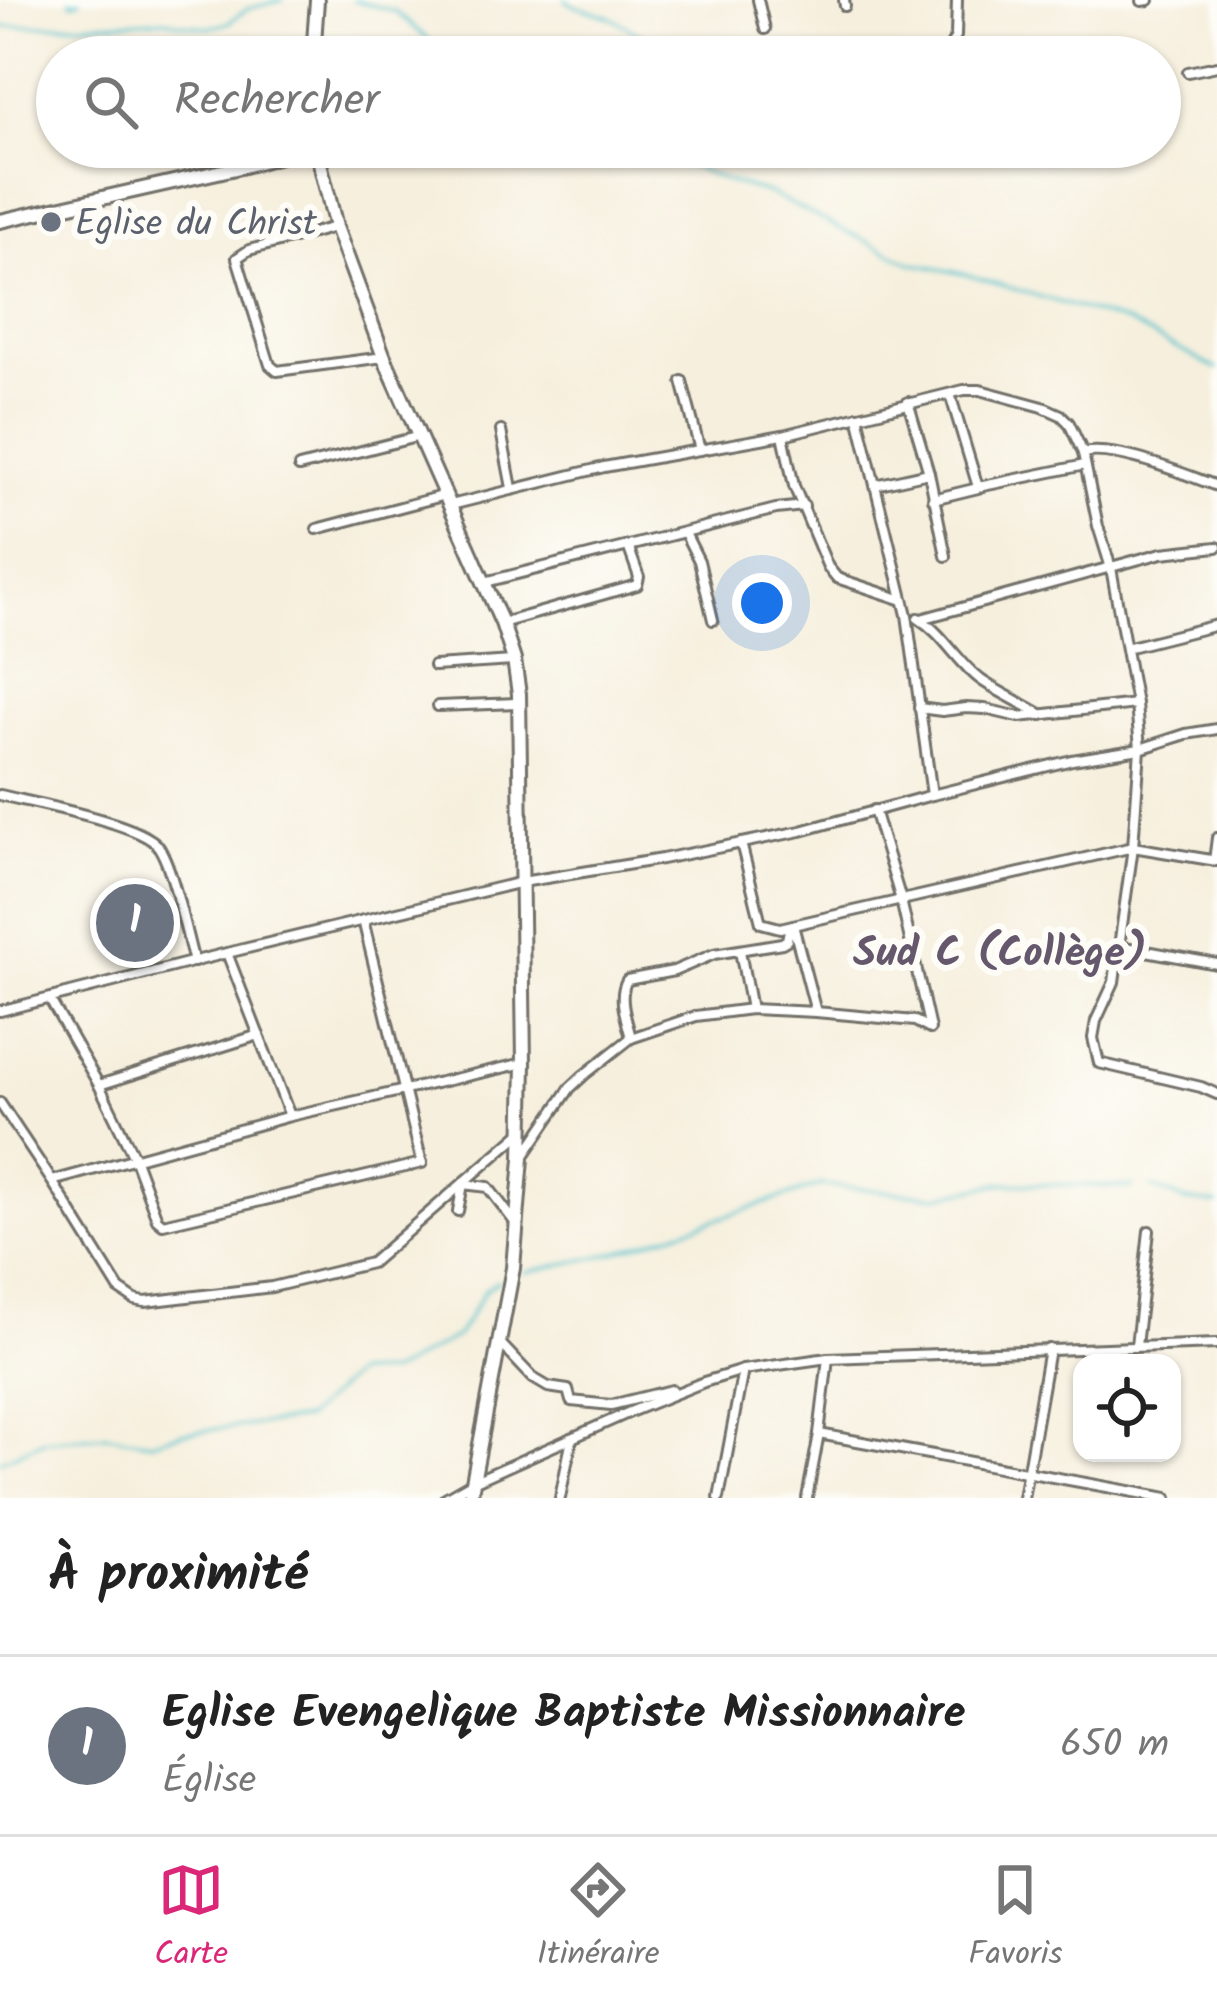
<!DOCTYPE html>
<html lang="fr">
<head>
<meta charset="utf-8">
<style>
  :root { --surface:#fff; --page:#f6f6f6; --text:#222; --muted:#767676; --line:#e0e0e0; --accent:#db2777 }
  body { margin:0; font-family:Kalam,sans-serif; background:var(--page); color:var(--text) }
  .controls { position:absolute; right:36px; bottom:36px; display:grid; overflow:hidden; border-radius:24px; box-shadow:0 3px 9px #0004 }
  .controls button { width:108px; height:108px; display:grid; place-items:center; padding:0; border:0; border-bottom:3px solid var(--line); background:var(--surface); color:var(--text); font:60px sans-serif }
  .you { position:absolute; left:762px; top:603px; width:42px; height:42px; margin:-30px; border:9px solid #fff; border-radius:50%; background:#1a73e8; box-shadow:0 0 0 18px #1a73e833 }
  .badge { display:grid; place-items:center; width:78px; height:78px; border-radius:50%; background:var(--accent); color:#fff; font-size:39px; font-weight:700 }
  .pin { position:absolute; translate:-50% -50%; border:6px solid #fff; box-shadow:0 3px 12px #0006 }
  .list { margin:0; padding:0; list-style:none }
  h2 { display:flex; justify-content:space-between; align-items:center; height:156px; margin:0; padding:0 48px; font-size:51px }
  h2 small { font-size:39px; font-weight:400; color:var(--muted) }
  .list li { display:grid; grid-template-columns:78px 1fr auto; gap:36px; align-items:center; box-sizing:border-box; height:180px; padding:0 48px; border-top:3px solid var(--line) }
  .list b { display:block; font-size:45px; white-space:nowrap }
  .list p { margin:0; font-size:39px; white-space:nowrap; color:var(--muted) }
  .list em { font-size:39px; font-style:normal; color:var(--muted) }
  .icon { flex:none; width:66px; height:66px; fill:none; stroke:currentColor; stroke-width:2; stroke-linecap:round; stroke-linejoin:round }
  .map { position:relative; flex:none; width:1217px; height:1498px; overflow:hidden }
  .search { position:absolute; background:var(--surface); box-shadow:0 3px 9px #0004; left:36px; right:36px; top:36px; height:132px; display:flex; align-items:center; gap:30px; box-sizing:border-box; padding:0 42px; border-radius:66px; color:var(--muted); font-size:45px }
  .sheet { height:336px; background:var(--surface) }
  nav { display:flex; justify-content:space-around; align-items:center; box-sizing:border-box; height:168px; border-top:3px solid var(--line); background:var(--surface); font-size:33px; color:var(--muted) }
  nav a { display:grid; justify-items:center; gap:6px }
  nav .on { color:var(--accent) }
  .map>svg:first-child { display:block }
  .lines { fill:none; stroke-linecap:round; stroke-linejoin:round }
  .stream { stroke:#55c2cc; stroke-width:3 }
  .street-casing { stroke:#727069; stroke-width:14 }
  .secondary-casing { stroke:#727069; stroke-width:18 }
  .street { stroke:#fff; stroke-width:8 }
  .secondary { stroke:#fff; stroke-width:12 }
  .worship-dot { fill:#6b7280; stroke:#fdfcf7; stroke-width:4.5 }
  .labels { text-anchor:middle; stroke-width:12; stroke-linejoin:round; paint-order:stroke }
  .worship-label { font-size:36px; fill:#5b616d; stroke:#fdfcf7; text-anchor:start }
  .quarter-label { font-size:42px; font-weight:bold; fill:#66586c; stroke:#fdfcf7 }
</style>
</head>
<body>
<div class="map">
<svg width="1217" height="1498" viewBox="0 0 1217 1498">
  <rect width="100%" height="100%" fill="#fdfcf7"/>
  <filter id="ink" filterUnits="userSpaceOnUse"><feTurbulence type="fractalNoise" baseFrequency=".00833" numOctaves="2"/><feDisplacementMap in="SourceGraphic" scale="24" xChannelSelector="R" yChannelSelector="G"/><feConvolveMatrix kernelMatrix="1 2 1 2 8 2 1 2 1" color-interpolation-filters="sRGB"/></filter>
  <filter id="wash" filterUnits="userSpaceOnUse"><feTurbulence type="fractalNoise" baseFrequency=".004" numOctaves="4" result="noise"/><feDisplacementMap in="SourceGraphic" scale="48" xChannelSelector="R" yChannelSelector="G"/><feGaussianBlur stdDeviation="2.7" result="paint"/><feColorMatrix in="noise" values="0 0 0 0 0 0 0 0 0 0 0 0 0 0 0 0 0 1.4 0 .05"/><feComposite in="paint" operator="in"/></filter>
  <g filter="url(#wash)">
    <rect width="100%" height="100%" fill="#f6efdd"/>
    <g class="lines">
      <!-- stream -->
      <g class="stream">
        <polyline points="70,0 72,3 80,0"/>
        <polyline points="353,0 394,11 450,57"/>
        <polyline points="566,0 575,6 608,16 682,57"/>
        <polyline points="0,27 165,20 208,28 228,23 247,9 283,0"/>
        <polyline points="646,147 726,181 768,193 911,263 968,275 1128,323 1217,369"/>
        <path d="M686,163C722,145 741,148 778,162L782,147"/>
        <polyline points="1152,1187 1186,1201 1217,1204"/>
        <polyline points="526,1272 610,1254 821,1185 937,1196 1003,1183 1133,1187"/>
        <polyline points="0,1461 43,1441 107,1435 151,1442 182,1433 305,1419 354,1374 390,1373 457,1336 485,1290 498,1281"/>
      </g>
    </g>
  </g>
  <g filter="url(#ink)">
    <g class="lines">
      <defs>
        <g id="street">
          <polyline points="758,0 765,29"/>
          <polyline points="844,0 845,6"/>
          <polyline points="1142,1 1149,0"/>
          <polyline points="945,57 956,36 957,0"/>
          <polyline points="1188,72 1217,66"/>
          <polyline points="335,227 249,250 237,258 270,365 277,371 384,357"/>
          <polyline points="682,381 700,450"/>
          <polyline points="950,394 978,487 1085,465"/>
          <polyline points="858,416 907,615 932,795"/>
          <polyline points="501,431 512,488"/>
          <polyline points="783,435 794,486 828,567 837,578 903,600"/>
          <path d="M1083,453C1117,445 1183,474 1217,486"/>
          <polyline points="299,467 420,436"/>
          <polyline points="929,473 946,556"/>
          <polyline points="875,485 929,473 908,402"/>
          <polyline points="933,499 978,488"/>
          <polyline points="451,505 604,467 783,435 964,390 980,390 1043,407 1061,415 1069,423 1083,453 1098,526 1111,568 1136,704 1140,749 1133,847 1114,982 1096,1021 1093,1038 1099,1063 1201,1087 1217,1094"/>
          <polyline points="317,529 446,495"/>
          <polyline points="685,533 699,561 713,620"/>
          <polyline points="485,582 776,509 804,506"/>
          <path d="M918,618C944,634 957,662 981,680C1000,693 1022,703 1042,715"/>
          <polyline points="921,619 1162,553 1217,547"/>
          <polyline points="502,623 637,585 639,577 628,546"/>
          <polyline points="1126,648 1217,625"/>
          <polyline points="434,666 513,661"/>
          <polyline points="438,706 518,703"/>
          <polyline points="919,708 942,711 966,708 985,709 1019,717 1136,704"/>
          <path d="M0,795C32,803 141,823 158,846C173,867 186,934 194,962"/>
          <polyline points="741,843 761,923 780,928 793,925 816,1012"/>
          <polyline points="1214,861 1217,838"/>
          <polyline points="1119,946 1217,964"/>
          <polyline points="740,951 751,1009"/>
          <polyline points="227,953 290,1116"/>
          <polyline points="50,1000 99,1085 134,1157 157,1219 163,1224 422,1163 363,920"/>
          <polyline points="0,1011 227,953 522,882 662,859 801,831 932,795 1072,760 1140,749 1186,734 1217,729"/>
          <path d="M631,1038C627,1020 617,997 627,980L674,971L714,954L782,943L787,940L789,930L793,925L1133,847L1217,861"/>
          <polyline points="99,1085 259,1035"/>
          <polyline points="0,1103 52,1181 119,1289 135,1300 145,1302 272,1287 371,1263 522,1132"/>
          <polyline points="523,1157 570,1088 584,1075 631,1038 696,1016 751,1009 816,1012 915,1021 930,1029 901,900 874,810"/>
          <polyline points="52,1181 290,1116 524,1063"/>
          <polyline points="458,1211 463,1184 488,1187 517,1225"/>
          <polyline points="500,1343 533,1378 548,1387 568,1390 571,1401 611,1405 672,1390"/>
          <polyline points="1136,1346 1149,1231"/>
          <polyline points="819,1434 1167,1498"/>
          <polyline points="445,1498 473,1482 630,1412 704,1382 743,1370 828,1358 1217,1344"/>
          <polyline points="560,1498 572,1438"/>
          <polyline points="719,1498 743,1370"/>
          <polyline points="807,1498 819,1434 828,1358"/>
          <polyline points="1023,1498 1049,1349"/>
        </g>
        <g id="secondary">
          <polyline points="313,57 317,0"/>
          <polyline points="316,147 336,227 384,357 502,623 514,660 519,694 524,1063 522,1158 513,1268 470,1498"/>
          <polyline points="0,221 240,167 313,147"/>
        </g>
      </defs>
      <!-- street casing -->
      <use href="#street" class="street-casing"/>
      <!-- secondary casing -->
      <use href="#secondary" class="secondary-casing"/>
      <!-- street -->
      <use href="#street" class="street"/>
      <!-- secondary -->
      <use href="#secondary" class="secondary"/>
    </g>
  </g>
  <!-- markers -->
  <circle class="worship-dot" cx="51" cy="222" r="12"/>
  <g class="labels">
    <!-- worship labels -->
    <g class="worship-label">
      <text x="75" y="235">Eglise du Christ</text>
    </g>
    <!-- quarter labels -->
    <g class="quarter-label">
      <text x="1000" y="966">Sud C (Collège)</text>
    </g>
  </g>
</svg>
<div class="controls">
<button><svg class="icon" aria-label="locate" viewBox="0 0 24 24"><circle cx="12" cy="12" r="6"/><path d="M12 2v4M12 18v4M2 12h4M18 12h4"/></svg></button>
</div>
<div class="you"></div>
<div class="pin badge" style="left:135px;top:923px;background:#6b7280">1</div>
<div class="search"><svg class="icon" aria-label="search" viewBox="0 0 24 24"><circle cx="10" cy="10" r="6"/><path d="M15 15l6 6"/></svg>Rechercher</div>
</div>
<section class="sheet">
<h2>À proximité<small></small></h2>
<ul class="list">
<li><span class="badge" style="background:#6b7280">1</span><div><b>Eglise Evengelique Baptiste Missionnaire</b><p>Église</p></div><em>650 m</em></li>
</ul>
</section>
<nav>
<a class="on"><svg class="icon" aria-label="map" viewBox="0 0 24 24"><path d="M3 6l6-2 6 2 6-2v14l-6 2-6-2-6 2zM9 4v14M15 6v14"/></svg>Carte</a>
<a><svg class="icon" aria-label="directions" viewBox="0 0 24 24"><path d="M12 3l9 9-9 9-9-9zM9 14v-3h6M13 9l2 2-2 2"/></svg>Itinéraire</a>
<a><svg class="icon" aria-label="saved" viewBox="0 0 24 24"><path d="M7 4h10v16l-5-4-5 4z"/></svg>Favoris</a>
</nav>
</body>
</html>
